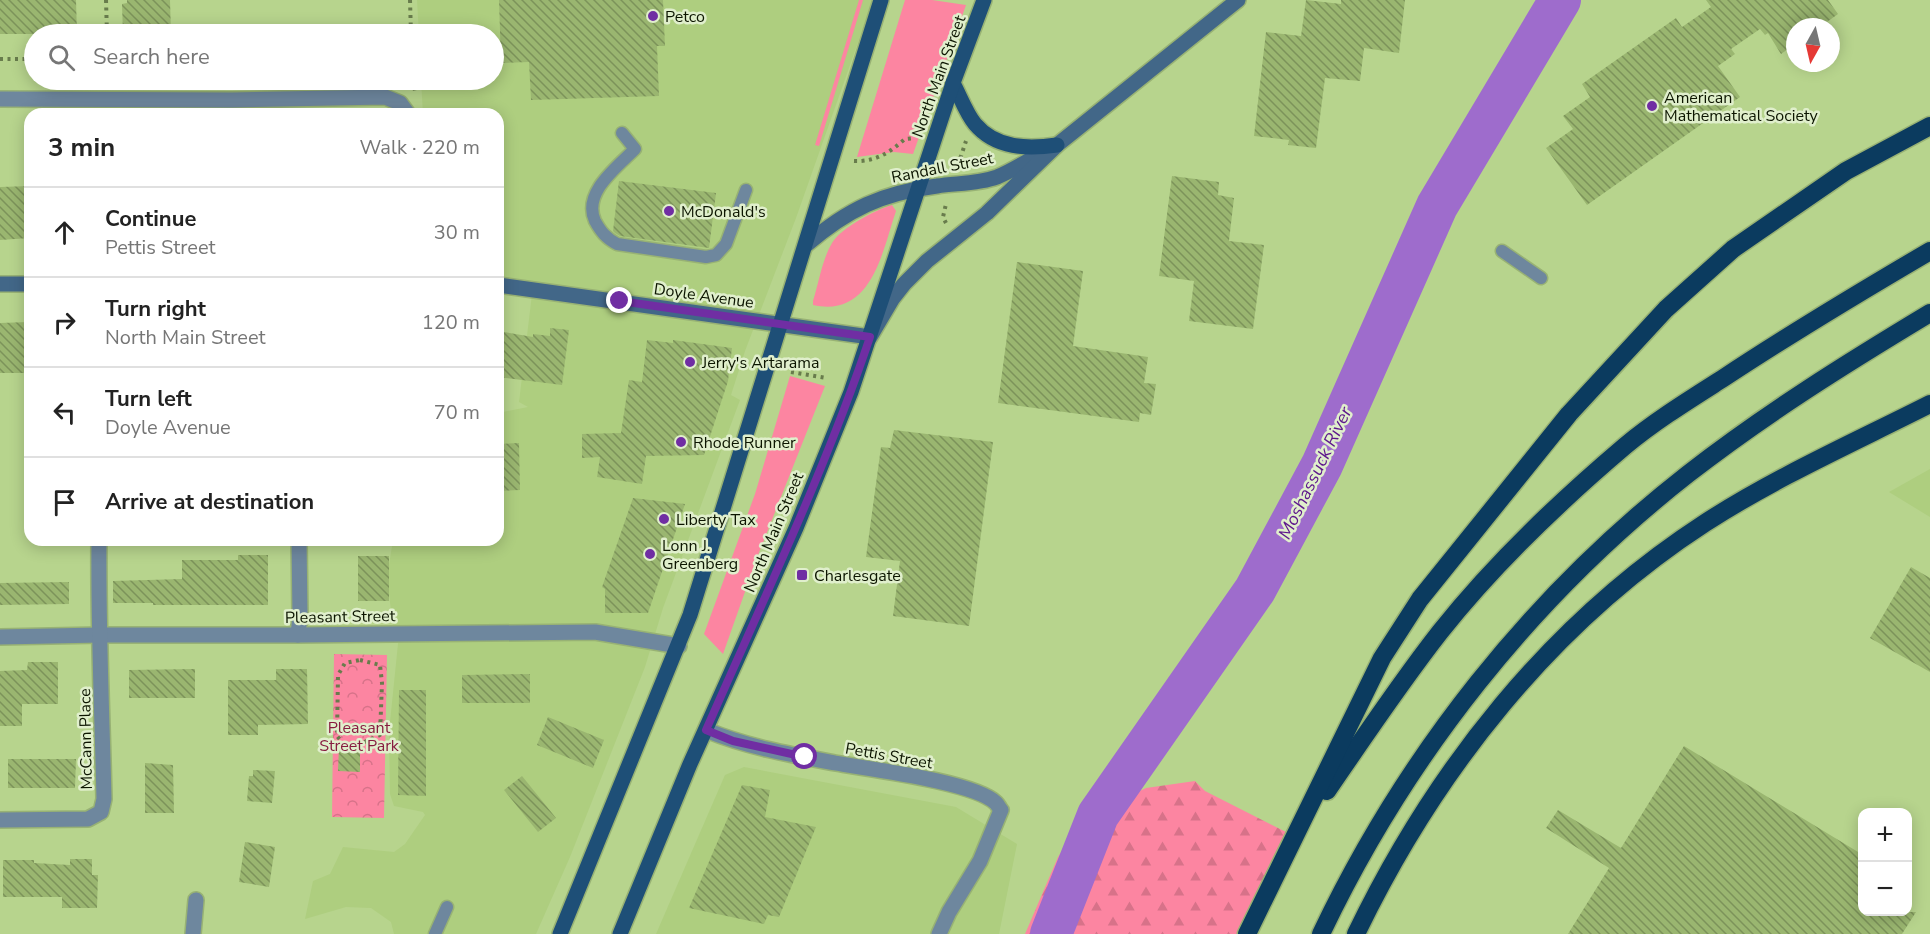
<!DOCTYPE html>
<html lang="en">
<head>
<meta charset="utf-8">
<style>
  :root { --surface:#fff; --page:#f6f6f6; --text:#222; --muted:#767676; --line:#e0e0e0 }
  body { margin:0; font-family:"Nunito Sans",sans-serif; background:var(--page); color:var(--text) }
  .controls { position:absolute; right:18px; bottom:18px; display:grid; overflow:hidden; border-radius:12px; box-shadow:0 3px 15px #0003 }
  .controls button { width:54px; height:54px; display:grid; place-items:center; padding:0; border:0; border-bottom:2px solid var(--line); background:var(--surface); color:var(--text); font:30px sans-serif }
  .compass { position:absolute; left:1786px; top:18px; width:54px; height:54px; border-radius:50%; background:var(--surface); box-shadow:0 3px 15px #0003; rotate:188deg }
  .stop { position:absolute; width:18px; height:18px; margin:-14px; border:4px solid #702ea3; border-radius:50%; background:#fff }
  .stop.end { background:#702ea3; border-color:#fff; box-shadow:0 2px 6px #0008 }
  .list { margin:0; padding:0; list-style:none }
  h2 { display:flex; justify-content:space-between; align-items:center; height:78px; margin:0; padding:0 24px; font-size:26px }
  h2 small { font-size:20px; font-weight:400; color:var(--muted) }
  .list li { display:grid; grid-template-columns:39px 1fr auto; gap:18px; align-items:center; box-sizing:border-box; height:90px; padding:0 24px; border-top:2px solid var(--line) }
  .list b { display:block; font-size:22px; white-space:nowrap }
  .list p { margin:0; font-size:20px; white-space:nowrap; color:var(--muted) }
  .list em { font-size:20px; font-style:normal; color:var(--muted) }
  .icon { flex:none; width:33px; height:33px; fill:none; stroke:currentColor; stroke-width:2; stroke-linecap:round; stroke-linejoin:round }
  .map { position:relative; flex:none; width:1930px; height:934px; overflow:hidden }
  .search { position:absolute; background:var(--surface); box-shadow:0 3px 15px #0003; left:24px; top:24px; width:480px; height:66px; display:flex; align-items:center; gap:15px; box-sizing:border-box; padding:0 21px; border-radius:33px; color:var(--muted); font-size:22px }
  .panel { position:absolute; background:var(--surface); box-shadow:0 3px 15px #0003; left:24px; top:108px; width:480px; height:438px; border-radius:18px }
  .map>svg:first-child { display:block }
  .built { fill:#aece7f }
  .green { fill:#fc85a1 }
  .forest { fill:url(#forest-firs) }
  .park { fill:url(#park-crowns) }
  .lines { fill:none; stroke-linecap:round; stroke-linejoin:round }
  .river { stroke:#9e6ccc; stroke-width:42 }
  .building { fill:url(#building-back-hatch) }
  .service-casing { stroke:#98b274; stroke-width:15 }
  .minor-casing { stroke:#98b274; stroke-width:18 }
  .secondary-casing { stroke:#98b274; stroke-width:18 }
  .primary-casing { stroke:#98b274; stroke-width:18 }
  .motorway-casing { stroke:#98b274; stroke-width:21 }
  .path { stroke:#687c4c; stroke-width:4; stroke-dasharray:3 4.5; stroke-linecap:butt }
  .service { stroke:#6e879e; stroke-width:12 }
  .minor { stroke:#6e879e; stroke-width:15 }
  .secondary { stroke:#426788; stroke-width:15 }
  .primary { stroke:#1e4f77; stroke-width:15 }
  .motorway { stroke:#0b3b5f; stroke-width:18 }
  .route { stroke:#702ea3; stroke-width:8 }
  .poi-dot { fill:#702ea3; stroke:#e0efcc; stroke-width:2 }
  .labels { text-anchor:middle; stroke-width:5; stroke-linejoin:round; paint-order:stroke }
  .poi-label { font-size:16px; fill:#0c1500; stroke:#e0efcc; text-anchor:start }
  .street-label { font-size:16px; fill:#0c1500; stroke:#e0efcc }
  .park-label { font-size:16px; fill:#871c40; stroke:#e0efcc }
  .water-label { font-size:18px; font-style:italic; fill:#5d168c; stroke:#e0efcc }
</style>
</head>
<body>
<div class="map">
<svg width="1930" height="934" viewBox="0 0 1930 934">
  <defs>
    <pattern id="forest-firs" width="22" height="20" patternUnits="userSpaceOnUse" patternTransform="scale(1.5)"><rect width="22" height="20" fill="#fc85a1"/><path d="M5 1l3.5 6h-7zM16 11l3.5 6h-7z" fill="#d77289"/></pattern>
    <pattern id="park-crowns" width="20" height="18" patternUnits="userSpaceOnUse" patternTransform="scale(1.5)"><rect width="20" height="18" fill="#fc85a1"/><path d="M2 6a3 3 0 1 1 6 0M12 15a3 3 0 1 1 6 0" fill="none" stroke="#d77289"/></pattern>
    <pattern id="building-back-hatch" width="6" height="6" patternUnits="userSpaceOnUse" patternTransform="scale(1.5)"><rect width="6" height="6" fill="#9ab670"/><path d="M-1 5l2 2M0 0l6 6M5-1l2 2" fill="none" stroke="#7c935a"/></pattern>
  </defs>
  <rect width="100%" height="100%" fill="#b7d48d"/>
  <!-- built -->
  <g class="built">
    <polygon points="417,0 873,0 796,218 745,351 731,395 740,400 663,608 645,667 570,857 536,934 394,934 391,922 371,908 346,907 305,919 313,881 330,874 343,847 394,852 405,844 425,815 423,812 394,806 390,794 389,732 399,634 393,627 387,577 393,540 498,540 498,413 528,407 519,402 533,286 498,281 498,114 423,114 421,80 494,80 494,34 419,34"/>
    <polygon points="1930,469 1930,517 1889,492"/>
    <polygon points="744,767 956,807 1017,844 999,934 656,934 725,775"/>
  </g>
  <!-- green -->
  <g class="green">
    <polygon points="859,0 863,0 819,146 815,145"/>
    <polygon points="905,0 932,0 966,5 913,154 894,152 857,157"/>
    <path d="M892,205L896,211C882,252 872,318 813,305V301C819,282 822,260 832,243C841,228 875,210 892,205Z"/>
    <polygon points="790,376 825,386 758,555 723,654 704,634 755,494"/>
  </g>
  <!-- forest -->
  <polygon class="forest" points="1195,781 1205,791 1288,833 1241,934 1025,934 1058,857 1083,818 1146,788"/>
  <!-- park -->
  <polygon class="park" points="334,654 387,655 384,818 332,817"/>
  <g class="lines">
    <!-- river -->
    <polyline class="river" points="1051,934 1098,815 1255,590 1322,465 1437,206 1560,0"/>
  </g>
  <!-- building -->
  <g class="building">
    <polygon points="0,0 76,0 77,34 0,34"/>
    <polygon points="127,0 170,0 171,34 123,34 122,4 127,3"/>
    <polygon points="499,0 663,0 665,46 657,46 659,96 531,100 529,62 501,63"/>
    <polygon points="1306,0 1341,4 1341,0 1405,0 1399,53 1364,48 1360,81 1325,78 1316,148 1288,145 1289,140 1254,136 1266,32 1301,36"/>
    <polygon points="1706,0 1828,0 1838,14 1820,27 1795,27 1795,44 1781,54 1768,33 1765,35 1760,29 1731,49 1735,54 1718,66 1740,97 1587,205 1546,148 1573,129 1563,116 1590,97 1582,84 1676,18 1682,27 1711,7"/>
    <polygon points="1172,176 1219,182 1218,195 1234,198 1229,241 1264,245 1253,329 1189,321 1194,281 1159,276"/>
    <polygon points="619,181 716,193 709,248 620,236 615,233 613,231"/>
    <polygon points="30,186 30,238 0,240 0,187"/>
    <polygon points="1017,262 1083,271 1073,346 1148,357 1144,383 1156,384 1151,415 1140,413 1139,422 998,403"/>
    <polygon points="28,322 28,359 25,359 25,373 0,373 0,323"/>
    <polygon points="550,328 569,330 562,385 498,377 498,331 533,337 533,334 550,336"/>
    <polygon points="647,340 673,343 673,340 732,348 728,381 704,455 646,456 642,484 597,477 600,457 582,458 582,434 621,433 629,380 642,382"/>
    <polygon points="894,430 993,442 969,626 893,616 900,561 866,557 881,447 890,448"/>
    <polygon points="519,443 520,490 498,491 498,444"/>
    <polygon points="633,498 685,504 648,613 605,613 605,589 602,587"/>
    <polygon points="238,555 268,555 268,605 153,605 153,603 113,603 113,581 182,579 182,560 238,560"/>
    <rect x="358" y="556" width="31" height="45"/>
    <polygon points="1911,567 1930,578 1930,672 1870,638"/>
    <polygon points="69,582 69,604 0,605 0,583"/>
    <polygon points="28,662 58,662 58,704 22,704 22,726 0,726 0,671 27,670"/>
    <polygon points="195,669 195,698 129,698 129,670"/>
    <polygon points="276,669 307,669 308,724 258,725 258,735 228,735 228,680 276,680"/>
    <polygon points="530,674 530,703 462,703 462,675"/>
    <polygon points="399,690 426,690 426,796 398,795"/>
    <polygon points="548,717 604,740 593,768 537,745"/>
    <polygon points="339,745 360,746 360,772 338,771"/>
    <polygon points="1684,746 1863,855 1863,912 1916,912 1902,934 1568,934 1609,868 1546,828 1558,810 1621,848"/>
    <polygon points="8,759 76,759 75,788 8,788"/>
    <polygon points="145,763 173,765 174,813 145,813"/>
    <polygon points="253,770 275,771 272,803 247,801 249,776 253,776"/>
    <polygon points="522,776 556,818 538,832 504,790"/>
    <polygon points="742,785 770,790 765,817 816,827 779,917 768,915 764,924 689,908"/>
    <polygon points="245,842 275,847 269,887 239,882"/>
    <polygon points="70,859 92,859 92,875 98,875 97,908 62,908 62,897 3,897 3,860 34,860 34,863 70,865"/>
  </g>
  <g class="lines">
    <defs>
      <g id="service">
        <path d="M622,133L635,149C617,167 582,193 595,221C601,232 606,238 617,244L706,257L716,255L726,244L746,190"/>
        <polyline points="1502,251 1541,278"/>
        <polyline points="435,934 447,907"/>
      </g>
      <g id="minor">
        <polyline points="0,99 232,100 385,97 400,103 408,114"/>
        <polyline points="298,635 300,616 299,540"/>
        <polyline points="0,637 100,635 298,635 595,632 679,646"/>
        <path d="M706,730C747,747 792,755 835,763C869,769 975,782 996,803C998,805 999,808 1001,810L980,861L949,912L939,934"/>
        <path d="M0,820L88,819L101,812L104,799C102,713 98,626 99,540"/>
        <polyline points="193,934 196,900"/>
      </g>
      <g id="secondary">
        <path d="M806,245C848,209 882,193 937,186C957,183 978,184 997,177C1012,171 1027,161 1042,153"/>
        <polyline points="0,284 30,284"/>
        <polyline points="498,285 870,337 893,298 904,284 927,261 987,213 1057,145 1238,0"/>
      </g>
      <g id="primary">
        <path d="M953,83C960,96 966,113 975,124C996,149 1028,149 1057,145"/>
        <polyline points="560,934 690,615 881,0"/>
        <polyline points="620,934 690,764 796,528 851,392 953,83 984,0"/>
      </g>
      <g id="motorway">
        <path d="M1327,791C1364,737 1400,683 1440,632C1494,564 1559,502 1625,446C1655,421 1689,400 1722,379C1790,334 1860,292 1930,251"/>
        <polyline points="1247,934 1382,658 1420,599 1569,414 1666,309 1733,249 1846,171 1930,126"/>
        <path d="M1321,934C1406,755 1532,596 1688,474C1765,414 1847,363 1930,313"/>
        <path d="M1356,934C1435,770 1551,623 1705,523C1776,477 1855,442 1930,404"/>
      </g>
    </defs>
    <!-- service casing -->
    <use href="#service" class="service-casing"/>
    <!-- minor casing -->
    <use href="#minor" class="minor-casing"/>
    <!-- secondary casing -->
    <use href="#secondary" class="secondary-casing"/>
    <!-- primary casing -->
    <use href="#primary" class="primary-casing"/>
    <!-- motorway casing -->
    <use href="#motorway" class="motorway-casing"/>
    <!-- path -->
    <g class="path">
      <polyline points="106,0 107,34"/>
      <polyline points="410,0 411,34"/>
      <polyline points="0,59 34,59"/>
      <polyline points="413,80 415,91"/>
      <path d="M854,161C876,162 890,152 905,139L915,138"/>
      <polyline points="958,165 966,141"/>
      <polyline points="946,223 943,217 946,204"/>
      <polyline points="791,372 827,378"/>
      <polygon points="360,660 380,665 382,683 380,735 360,744 343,743 337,736 338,675 345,663"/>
    </g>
    <!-- service -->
    <use href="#service" class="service"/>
    <!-- minor -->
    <use href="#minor" class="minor"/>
    <!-- secondary -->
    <use href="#secondary" class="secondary"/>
    <!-- primary -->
    <use href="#primary" class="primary"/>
    <!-- motorway -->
    <use href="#motorway" class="motorway"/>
  </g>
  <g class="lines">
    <!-- route -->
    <path class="route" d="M620,301L870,337C825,471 763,600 706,730L733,741L805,757"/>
  </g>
  <!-- markers -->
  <g class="poi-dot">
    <circle cx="653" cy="16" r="6"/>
    <circle cx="1652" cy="106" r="6"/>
    <circle cx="669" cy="211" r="6"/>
    <circle cx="690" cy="362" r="6"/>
    <circle cx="681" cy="442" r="6"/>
    <circle cx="664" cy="519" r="6"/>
    <circle cx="650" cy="554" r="6"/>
    <rect x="796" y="569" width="12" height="12" rx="3"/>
  </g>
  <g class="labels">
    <!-- poi labels -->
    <g class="poi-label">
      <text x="665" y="22">Petco</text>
      <text x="1664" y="103">American<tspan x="1664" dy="18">Mathematical Society</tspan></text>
      <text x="681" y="217">McDonald's</text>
      <text x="702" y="368">Jerry's Artarama</text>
      <text x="693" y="448">Rhode Runner</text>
      <text x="676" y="525">Liberty Tax</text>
      <text x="662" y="551">Lonn J.<tspan x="662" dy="18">Greenberg</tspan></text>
      <text x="814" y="581">Charlesgate</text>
    </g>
    <!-- street labels -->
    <g class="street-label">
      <text transform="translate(938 76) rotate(-70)" y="6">North Main Street</text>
      <text transform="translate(942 167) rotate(-11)" y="6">Randall Street</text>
      <text transform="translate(704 295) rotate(8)" y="6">Doyle Avenue</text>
      <text transform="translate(773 532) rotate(-67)" y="6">North Main Street</text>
      <text transform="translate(340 616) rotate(-1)" y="6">Pleasant Street</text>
      <text transform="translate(85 739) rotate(-91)" y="6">McCann Place</text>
      <text transform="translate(889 755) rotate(10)" y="6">Pettis Street</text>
    </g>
    <!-- park labels -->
    <g class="park-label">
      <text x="359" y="733">Pleasant<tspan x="359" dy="18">Street Park</tspan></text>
    </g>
    <!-- water labels -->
    <g class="water-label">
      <text transform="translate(1315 473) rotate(-64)" y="6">Moshassuck River</text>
    </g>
  </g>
</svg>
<div class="controls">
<button>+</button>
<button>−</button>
</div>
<svg class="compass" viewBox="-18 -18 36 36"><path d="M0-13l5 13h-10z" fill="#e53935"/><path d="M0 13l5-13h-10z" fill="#767676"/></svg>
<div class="stop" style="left:805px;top:757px"></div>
<div class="stop end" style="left:620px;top:301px"></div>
<div class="search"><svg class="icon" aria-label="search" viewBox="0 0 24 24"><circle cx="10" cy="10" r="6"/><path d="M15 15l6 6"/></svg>Search here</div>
<section class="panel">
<h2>3 min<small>Walk · 220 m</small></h2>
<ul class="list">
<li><svg class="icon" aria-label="ahead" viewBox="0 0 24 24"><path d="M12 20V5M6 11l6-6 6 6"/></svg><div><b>Continue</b><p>Pettis Street</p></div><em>30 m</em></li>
<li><svg class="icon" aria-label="right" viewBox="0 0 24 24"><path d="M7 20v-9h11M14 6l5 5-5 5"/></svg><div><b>Turn right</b><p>North Main Street</p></div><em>120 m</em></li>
<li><svg class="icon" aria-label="left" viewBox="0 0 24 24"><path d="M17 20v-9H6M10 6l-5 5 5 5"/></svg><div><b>Turn left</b><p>Doyle Avenue</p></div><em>70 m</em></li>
<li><svg class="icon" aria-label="arrive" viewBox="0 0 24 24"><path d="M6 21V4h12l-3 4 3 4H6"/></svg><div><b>Arrive at destination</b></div></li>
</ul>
</section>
</div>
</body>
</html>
